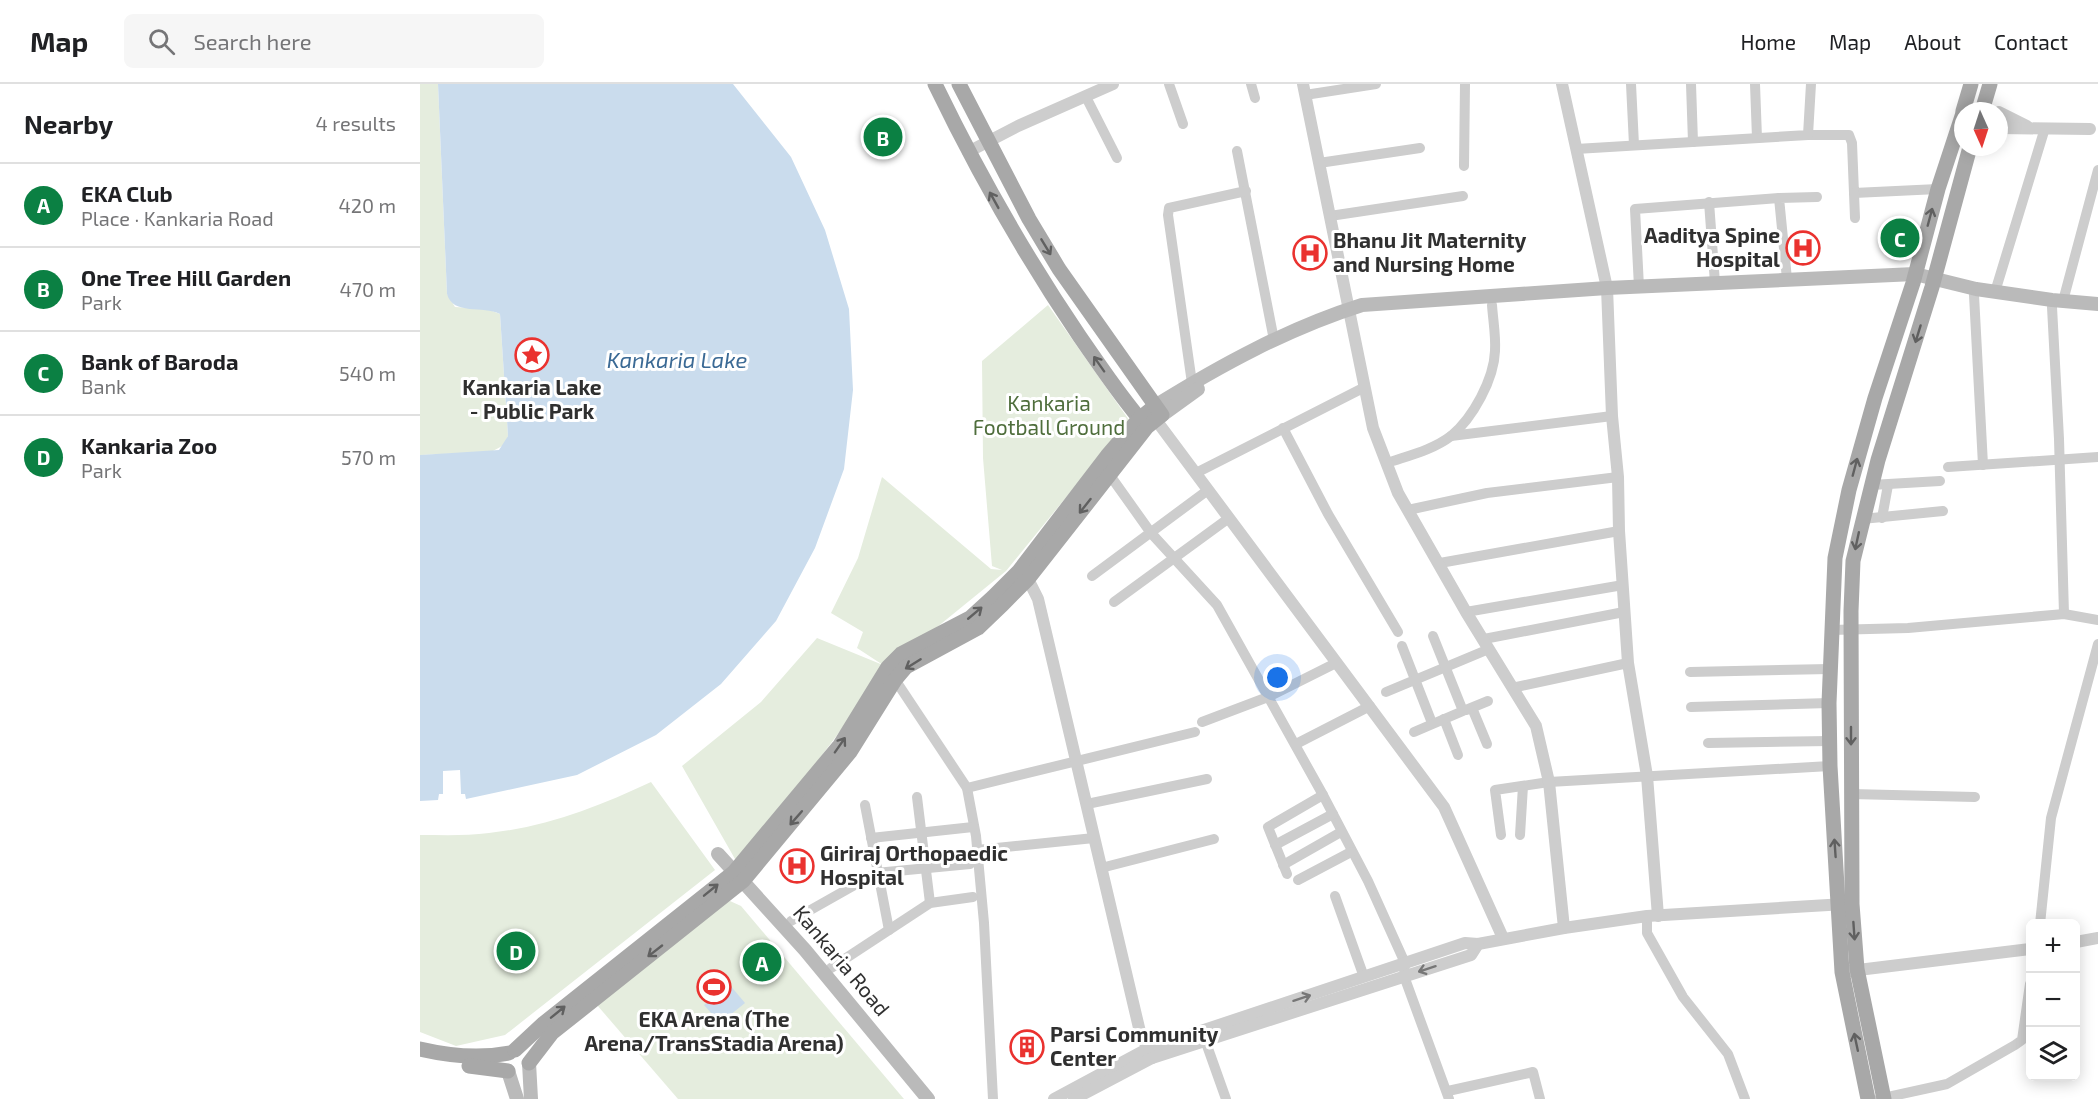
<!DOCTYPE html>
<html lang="en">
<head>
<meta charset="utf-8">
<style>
  :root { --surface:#fff; --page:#f6f6f6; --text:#202124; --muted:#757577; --line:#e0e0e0; --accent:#0b8043 }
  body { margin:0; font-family:"Exo 2",sans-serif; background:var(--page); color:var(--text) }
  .controls { position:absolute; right:18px; bottom:18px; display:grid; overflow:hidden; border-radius:9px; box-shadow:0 3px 15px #0003 }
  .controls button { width:54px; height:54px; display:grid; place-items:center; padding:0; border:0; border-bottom:2px solid var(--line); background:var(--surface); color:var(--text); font:30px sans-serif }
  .compass { position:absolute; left:1534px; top:18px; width:54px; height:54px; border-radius:50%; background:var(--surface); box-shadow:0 3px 15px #0003; rotate:177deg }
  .you { position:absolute; left:858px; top:594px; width:21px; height:21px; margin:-15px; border:4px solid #fff; border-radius:50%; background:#1a73e8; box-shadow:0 0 0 9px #1a73e833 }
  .badge { display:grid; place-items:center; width:39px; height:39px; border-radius:50%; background:var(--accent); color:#fff; font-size:20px; font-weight:700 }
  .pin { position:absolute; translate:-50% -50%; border:3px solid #fff; box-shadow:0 2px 6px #0006 }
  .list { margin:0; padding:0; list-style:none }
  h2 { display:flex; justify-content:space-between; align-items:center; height:78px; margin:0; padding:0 24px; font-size:26px }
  h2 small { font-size:20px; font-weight:400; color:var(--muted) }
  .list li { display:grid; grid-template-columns:39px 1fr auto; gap:18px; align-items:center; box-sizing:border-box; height:84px; padding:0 24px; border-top:2px solid var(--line) }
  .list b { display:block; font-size:22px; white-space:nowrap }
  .list p { margin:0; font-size:20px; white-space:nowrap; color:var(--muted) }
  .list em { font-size:20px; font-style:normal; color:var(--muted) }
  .icon { flex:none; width:33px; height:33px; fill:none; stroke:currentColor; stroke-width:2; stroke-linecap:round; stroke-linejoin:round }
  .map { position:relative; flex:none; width:1678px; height:1015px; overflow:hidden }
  header { display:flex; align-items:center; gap:36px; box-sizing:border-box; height:84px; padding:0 30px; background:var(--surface); border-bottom:2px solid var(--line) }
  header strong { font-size:28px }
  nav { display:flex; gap:33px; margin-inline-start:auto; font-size:21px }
  .search { width:420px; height:54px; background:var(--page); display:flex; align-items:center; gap:15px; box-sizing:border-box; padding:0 21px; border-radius:9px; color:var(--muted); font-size:22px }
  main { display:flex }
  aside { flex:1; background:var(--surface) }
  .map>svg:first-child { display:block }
  .green { fill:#e5edde }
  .water { fill:#cadced }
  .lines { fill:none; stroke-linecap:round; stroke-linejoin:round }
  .minor { stroke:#cdcdcd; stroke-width:10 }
  .tertiary { stroke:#cdcdcd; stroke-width:12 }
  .secondary { stroke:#bababa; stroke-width:14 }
  .primary { stroke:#a8a8a8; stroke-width:15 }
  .oneway { stroke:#606060 }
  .oneway2 { stroke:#777 }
  .labels { text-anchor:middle; stroke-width:6; stroke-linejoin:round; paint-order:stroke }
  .poi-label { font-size:21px; font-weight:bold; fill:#303030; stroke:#fff; text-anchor:start }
  .park-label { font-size:21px; fill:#4f6e3c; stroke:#fff }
  .street-label { font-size:21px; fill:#303030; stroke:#fff }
  .water-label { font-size:22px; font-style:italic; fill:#3b6a95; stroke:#fff }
</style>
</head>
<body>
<header>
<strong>Map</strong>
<div class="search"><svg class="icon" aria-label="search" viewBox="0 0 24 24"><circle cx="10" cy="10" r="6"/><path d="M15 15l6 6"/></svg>Search here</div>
<nav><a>Home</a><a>Map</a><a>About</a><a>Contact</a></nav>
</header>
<main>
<aside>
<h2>Nearby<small>4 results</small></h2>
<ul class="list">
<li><span class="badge">A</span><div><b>EKA Club</b><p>Place · Kankaria Road</p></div><em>420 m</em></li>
<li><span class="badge">B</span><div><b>One Tree Hill Garden</b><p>Park</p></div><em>470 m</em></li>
<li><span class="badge">C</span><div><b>Bank of Baroda</b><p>Bank</p></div><em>540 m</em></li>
<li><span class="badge">D</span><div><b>Kankaria Zoo</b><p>Park</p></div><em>570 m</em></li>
</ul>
</aside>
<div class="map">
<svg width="1678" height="1015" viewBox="0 0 1678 1015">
  <rect width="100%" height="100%" fill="#fff"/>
  <!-- green -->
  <g class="green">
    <polygon points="0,0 18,0 27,210 35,223 67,225 80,230 88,352 84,361 71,368 0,371"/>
    <polygon points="628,221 709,336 586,487 468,583 319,782 262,682 341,618 397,554 463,581 437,564 443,548 411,529 438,474 462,393 571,485 582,486 572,482 563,374 562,277"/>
    <path d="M231,698L295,786L85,951L36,962L0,948V751C23,751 47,752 69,749C126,743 180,722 231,698Z"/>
    <polygon points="310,817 321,822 484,1015 258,1015 177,921 304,818"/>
  </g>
  <!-- water -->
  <g class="water">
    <path d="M18,0H313L371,73L405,146L429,225L433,306L424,385L395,464L356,537L301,600L236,651L157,691L46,715L45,710H41L40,686L23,687V710H19L18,716L0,717V371L79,366L88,352L80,230C63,221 33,232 27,210Z"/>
    <polygon points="309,900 325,919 300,939 284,921"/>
  </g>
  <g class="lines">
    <!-- minor -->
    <g class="minor">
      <polyline points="749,0 763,40"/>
      <polyline points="831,0 835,14"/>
      <polyline points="1211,0 1214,61"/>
      <polyline points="1271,0 1273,58"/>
      <polyline points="1335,0 1337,54"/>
      <polyline points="885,11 956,0"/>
      <polyline points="666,13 697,74"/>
      <polyline points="1388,51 1429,51 1432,59 1434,109 1518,105"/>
      <polyline points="1156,65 1388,51 1391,0"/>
      <polyline points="817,67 854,256"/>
      <polyline points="899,79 1000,64"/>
      <polyline points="1044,82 1045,0"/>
      <polyline points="1434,109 1435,134"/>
      <polyline points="1289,118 1295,199"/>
      <polyline points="910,132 1043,112"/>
      <polyline points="1367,195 1359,114 1397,113"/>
      <polyline points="1219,203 1215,125 1359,114"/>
      <polyline points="1575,208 1625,44"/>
      <polyline points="1554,211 1563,381"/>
      <polyline points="1643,217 1678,86"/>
      <polyline points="1632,223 1639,355 1644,530"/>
      <polyline points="772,299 748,131 749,124 826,107"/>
      <polyline points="863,344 908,430 978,548"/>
      <polyline points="1031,352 1192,332"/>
      <path d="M967,379C987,372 1013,366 1031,352C1053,334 1074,295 1075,267C1076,252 1073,236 1072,221"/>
      <polyline points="1528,383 1678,373"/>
      <polyline points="776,389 945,303"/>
      <polyline points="689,390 731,449 797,521 903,711 948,797 985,879 984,892 1029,1015"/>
      <polyline points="1451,401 1520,397"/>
      <polyline points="988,426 1067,409 1198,393"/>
      <polyline points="1462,434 1468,401"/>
      <polyline points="1442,435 1523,427"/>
      <polyline points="1020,479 1199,447"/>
      <polyline points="672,492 788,406"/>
      <polyline points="694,518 809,434"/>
      <polyline points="1046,528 1203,501"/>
      <polyline points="1411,546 1488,544 1644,530 1678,536"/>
      <polyline points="1064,555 1204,528"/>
      <polyline points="982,562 1012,639"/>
      <polyline points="1270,588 1410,585"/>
      <polyline points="472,591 547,704 556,752 564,839 573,1015"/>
      <polyline points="1092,604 1208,579"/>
      <polyline points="966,608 1069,565"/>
      <polyline points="1271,623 1409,619"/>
      <polyline points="1052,624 1067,660"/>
      <polyline points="1046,626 1068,617"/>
      <polyline points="1024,635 1038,671"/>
      <polyline points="782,638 848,613 916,579"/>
      <polyline points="994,648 1043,627 1013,552"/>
      <polyline points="1288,659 1410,657"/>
      <polyline points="876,660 950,622"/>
      <polyline points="547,704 775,648"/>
      <polyline points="1431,710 1555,713"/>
      <polyline points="497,713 510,819"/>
      <polyline points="667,720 787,695"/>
      <polyline points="445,721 469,846"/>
      <polyline points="1081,751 1075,706 1129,698 1410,682"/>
      <polyline points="1100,751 1103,702"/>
      <polyline points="451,754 553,743"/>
      <polyline points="855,761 913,730"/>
      <polyline points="557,766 674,754"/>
      <polyline points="863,781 921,748"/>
      <polyline points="681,784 794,755"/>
      <polyline points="867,790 848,743 903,711"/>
      <polyline points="878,796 931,768"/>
      <polyline points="915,812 944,893"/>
      <polyline points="1227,832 1227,849 1263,913 1308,970 1325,1015"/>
      <polyline points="371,837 456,789 550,780"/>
      <polyline points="1620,840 1631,734 1678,560"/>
      <polyline points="411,884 510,819 553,813"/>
      <polyline points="785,956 806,1015"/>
      <polyline points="1028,1007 1113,988 1120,1015"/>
      <polyline points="1459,1015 1527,1000 1595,961 1602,956 1610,900"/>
    </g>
    <!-- tertiary -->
    <g class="tertiary">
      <polyline points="883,0 953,344 978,409 1046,528 1116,642 1129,698 1144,844"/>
      <polyline points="1142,0 1187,204 1192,332 1198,393 1199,447 1208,579 1227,692 1238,832"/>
      <polyline points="1579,28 1607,42"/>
      <polyline points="1579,44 1670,45"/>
      <polyline points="548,68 598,42 693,0"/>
      <polyline points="736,336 1024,723 1083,854"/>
      <polyline points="603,490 608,495 618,515 720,948 732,974"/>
      <polyline points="1656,858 1678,854"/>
      <polyline points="1430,887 1610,865"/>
      <polyline points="634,1015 727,965 1045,859 1058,860 1144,844 1227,832 1425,820"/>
      <polyline points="654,1015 732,974 1051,871 1058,860"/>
    </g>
    <!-- secondary -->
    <g class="secondary">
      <path d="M735,322C801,281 869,244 942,221L1187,204L1495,190L1556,205L1632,216L1678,220"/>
      <polyline points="742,331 778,305"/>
      <polyline points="298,770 385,866 508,1015"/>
      <polyline points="109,979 111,1015"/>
      <polyline points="88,987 97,1015"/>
    </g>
    <!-- primary -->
    <g class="primary">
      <path d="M515,0C558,89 605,172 660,253C681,283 701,314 725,341"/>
      <polyline points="1543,27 1551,0"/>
      <polyline points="1562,27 1570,0"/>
      <path d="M0,965C30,972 58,975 89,969"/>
      <polyline points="95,966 124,939 314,788 420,661 468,583 481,570 550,534 573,513 599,487 687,372 719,335 735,322"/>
      <polyline points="109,979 132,949 323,797 430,668 475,596 486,583 558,544 582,521 608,495 727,343 742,331 639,185 609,135 539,0"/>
      <polyline points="49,982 88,987"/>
      <polyline points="1448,1015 1422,888 1410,682 1409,619 1415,474 1429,406 1455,314 1493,199 1518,105 1543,29"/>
      <polyline points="1464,1015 1437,885 1432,820 1431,527 1433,477 1458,376 1512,203 1550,63"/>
    </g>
  </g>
  <!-- one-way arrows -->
  <defs><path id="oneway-shaft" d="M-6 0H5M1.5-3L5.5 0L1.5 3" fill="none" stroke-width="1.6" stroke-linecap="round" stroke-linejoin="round" transform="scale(1.5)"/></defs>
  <g class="oneway">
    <use href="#oneway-shaft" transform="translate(574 116) rotate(-119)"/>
    <use href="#oneway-shaft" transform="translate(1510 133) rotate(-75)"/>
    <use href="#oneway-shaft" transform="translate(626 163) rotate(59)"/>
    <use href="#oneway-shaft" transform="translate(1498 250) rotate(107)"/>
    <use href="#oneway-shaft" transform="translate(679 280) rotate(-125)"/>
    <use href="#oneway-shaft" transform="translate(1435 383) rotate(-75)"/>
    <use href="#oneway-shaft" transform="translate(665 422) rotate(128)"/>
    <use href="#oneway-shaft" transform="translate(1437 457) rotate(102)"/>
    <use href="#oneway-shaft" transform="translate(555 529) rotate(-40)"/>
    <use href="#oneway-shaft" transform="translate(493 580) rotate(148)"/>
    <use href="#oneway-shaft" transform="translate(1431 652) rotate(90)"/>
    <use href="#oneway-shaft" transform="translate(420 661) rotate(-55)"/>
    <use href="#oneway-shaft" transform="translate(376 734) rotate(131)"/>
    <use href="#oneway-shaft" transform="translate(1415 764) rotate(-94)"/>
    <use href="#oneway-shaft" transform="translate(291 806) rotate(-39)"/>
    <use href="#oneway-shaft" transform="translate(1434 847) rotate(86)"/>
    <use href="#oneway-shaft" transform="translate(235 867) rotate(142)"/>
    <use href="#oneway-shaft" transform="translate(138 928) rotate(-39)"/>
    <use href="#oneway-shaft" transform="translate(1436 958) rotate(-102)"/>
  </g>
  <g class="oneway2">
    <use href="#oneway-shaft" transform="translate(1007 885) rotate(162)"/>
    <use href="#oneway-shaft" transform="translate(882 914) rotate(-18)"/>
  </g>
  <!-- icons -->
  <defs>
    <symbol id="hospital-ring" viewBox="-11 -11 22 22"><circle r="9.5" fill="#fff" stroke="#ea322f" stroke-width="1.5"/><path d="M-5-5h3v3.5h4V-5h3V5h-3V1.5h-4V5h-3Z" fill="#ea322f"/></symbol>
    <symbol id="sight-ring" viewBox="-11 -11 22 22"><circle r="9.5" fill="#fff" stroke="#ea322f" stroke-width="1.5"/><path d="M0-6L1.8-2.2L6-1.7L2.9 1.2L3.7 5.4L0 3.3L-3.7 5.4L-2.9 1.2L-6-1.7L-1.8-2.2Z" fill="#ea322f"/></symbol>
    <symbol id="stadium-ring" viewBox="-11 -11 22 22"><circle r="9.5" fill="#fff" stroke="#ea322f" stroke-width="1.5"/><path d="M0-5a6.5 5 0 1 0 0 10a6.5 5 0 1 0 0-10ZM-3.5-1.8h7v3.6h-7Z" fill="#ea322f"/></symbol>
    <symbol id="building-ring" viewBox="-11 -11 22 22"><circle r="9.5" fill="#fff" stroke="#ea322f" stroke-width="1.5"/><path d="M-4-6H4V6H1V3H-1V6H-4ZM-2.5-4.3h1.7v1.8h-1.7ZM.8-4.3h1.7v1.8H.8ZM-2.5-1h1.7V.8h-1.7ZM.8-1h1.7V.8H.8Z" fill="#ea322f"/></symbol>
  </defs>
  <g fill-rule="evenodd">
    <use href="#hospital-ring" x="1364" y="145" width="38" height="38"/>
    <use href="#hospital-ring" x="871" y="150" width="38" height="38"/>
    <use href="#sight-ring" x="93" y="252" width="38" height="38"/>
    <use href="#hospital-ring" x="358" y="763" width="38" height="38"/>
    <use href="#stadium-ring" x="275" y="884" width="38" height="38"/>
    <use href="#building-ring" x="588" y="944" width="38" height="38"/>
  </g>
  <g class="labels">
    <!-- poi labels -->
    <g class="poi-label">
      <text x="1360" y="159" text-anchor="end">Aaditya Spine<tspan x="1360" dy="24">Hospital</tspan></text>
      <text x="913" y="164">Bhanu Jit Maternity<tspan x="913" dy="24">and Nursing Home</tspan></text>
      <text x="112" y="311" text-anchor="middle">Kankaria Lake<tspan x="112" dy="24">- Public Park</tspan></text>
      <text x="400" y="777">Giriraj Orthopaedic<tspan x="400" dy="24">Hospital</tspan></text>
      <text x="294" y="943" text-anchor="middle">EKA Arena (The<tspan x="294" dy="24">Arena/TransStadia Arena)</tspan></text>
      <text x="630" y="958">Parsi Community<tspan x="630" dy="24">Center</tspan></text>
    </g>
    <!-- park labels -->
    <g class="park-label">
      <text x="629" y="327">Kankaria<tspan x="629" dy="24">Football Ground</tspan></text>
    </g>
    <!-- street labels -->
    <g class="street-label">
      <text transform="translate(421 877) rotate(50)" y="7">Kankaria Road</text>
    </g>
    <!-- water labels -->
    <g class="water-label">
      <text x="257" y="284">Kankaria Lake</text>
    </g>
  </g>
</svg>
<div class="controls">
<button>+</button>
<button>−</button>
<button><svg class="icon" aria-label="layers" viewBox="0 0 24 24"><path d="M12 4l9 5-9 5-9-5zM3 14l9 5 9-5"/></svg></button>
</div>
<svg class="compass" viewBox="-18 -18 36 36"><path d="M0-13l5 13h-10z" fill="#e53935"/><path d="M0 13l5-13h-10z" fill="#757577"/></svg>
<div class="you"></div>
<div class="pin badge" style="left:342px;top:878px">A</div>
<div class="pin badge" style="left:463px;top:53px">B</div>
<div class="pin badge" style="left:1480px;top:154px">C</div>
<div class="pin badge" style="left:96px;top:867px">D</div>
</div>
</main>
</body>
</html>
